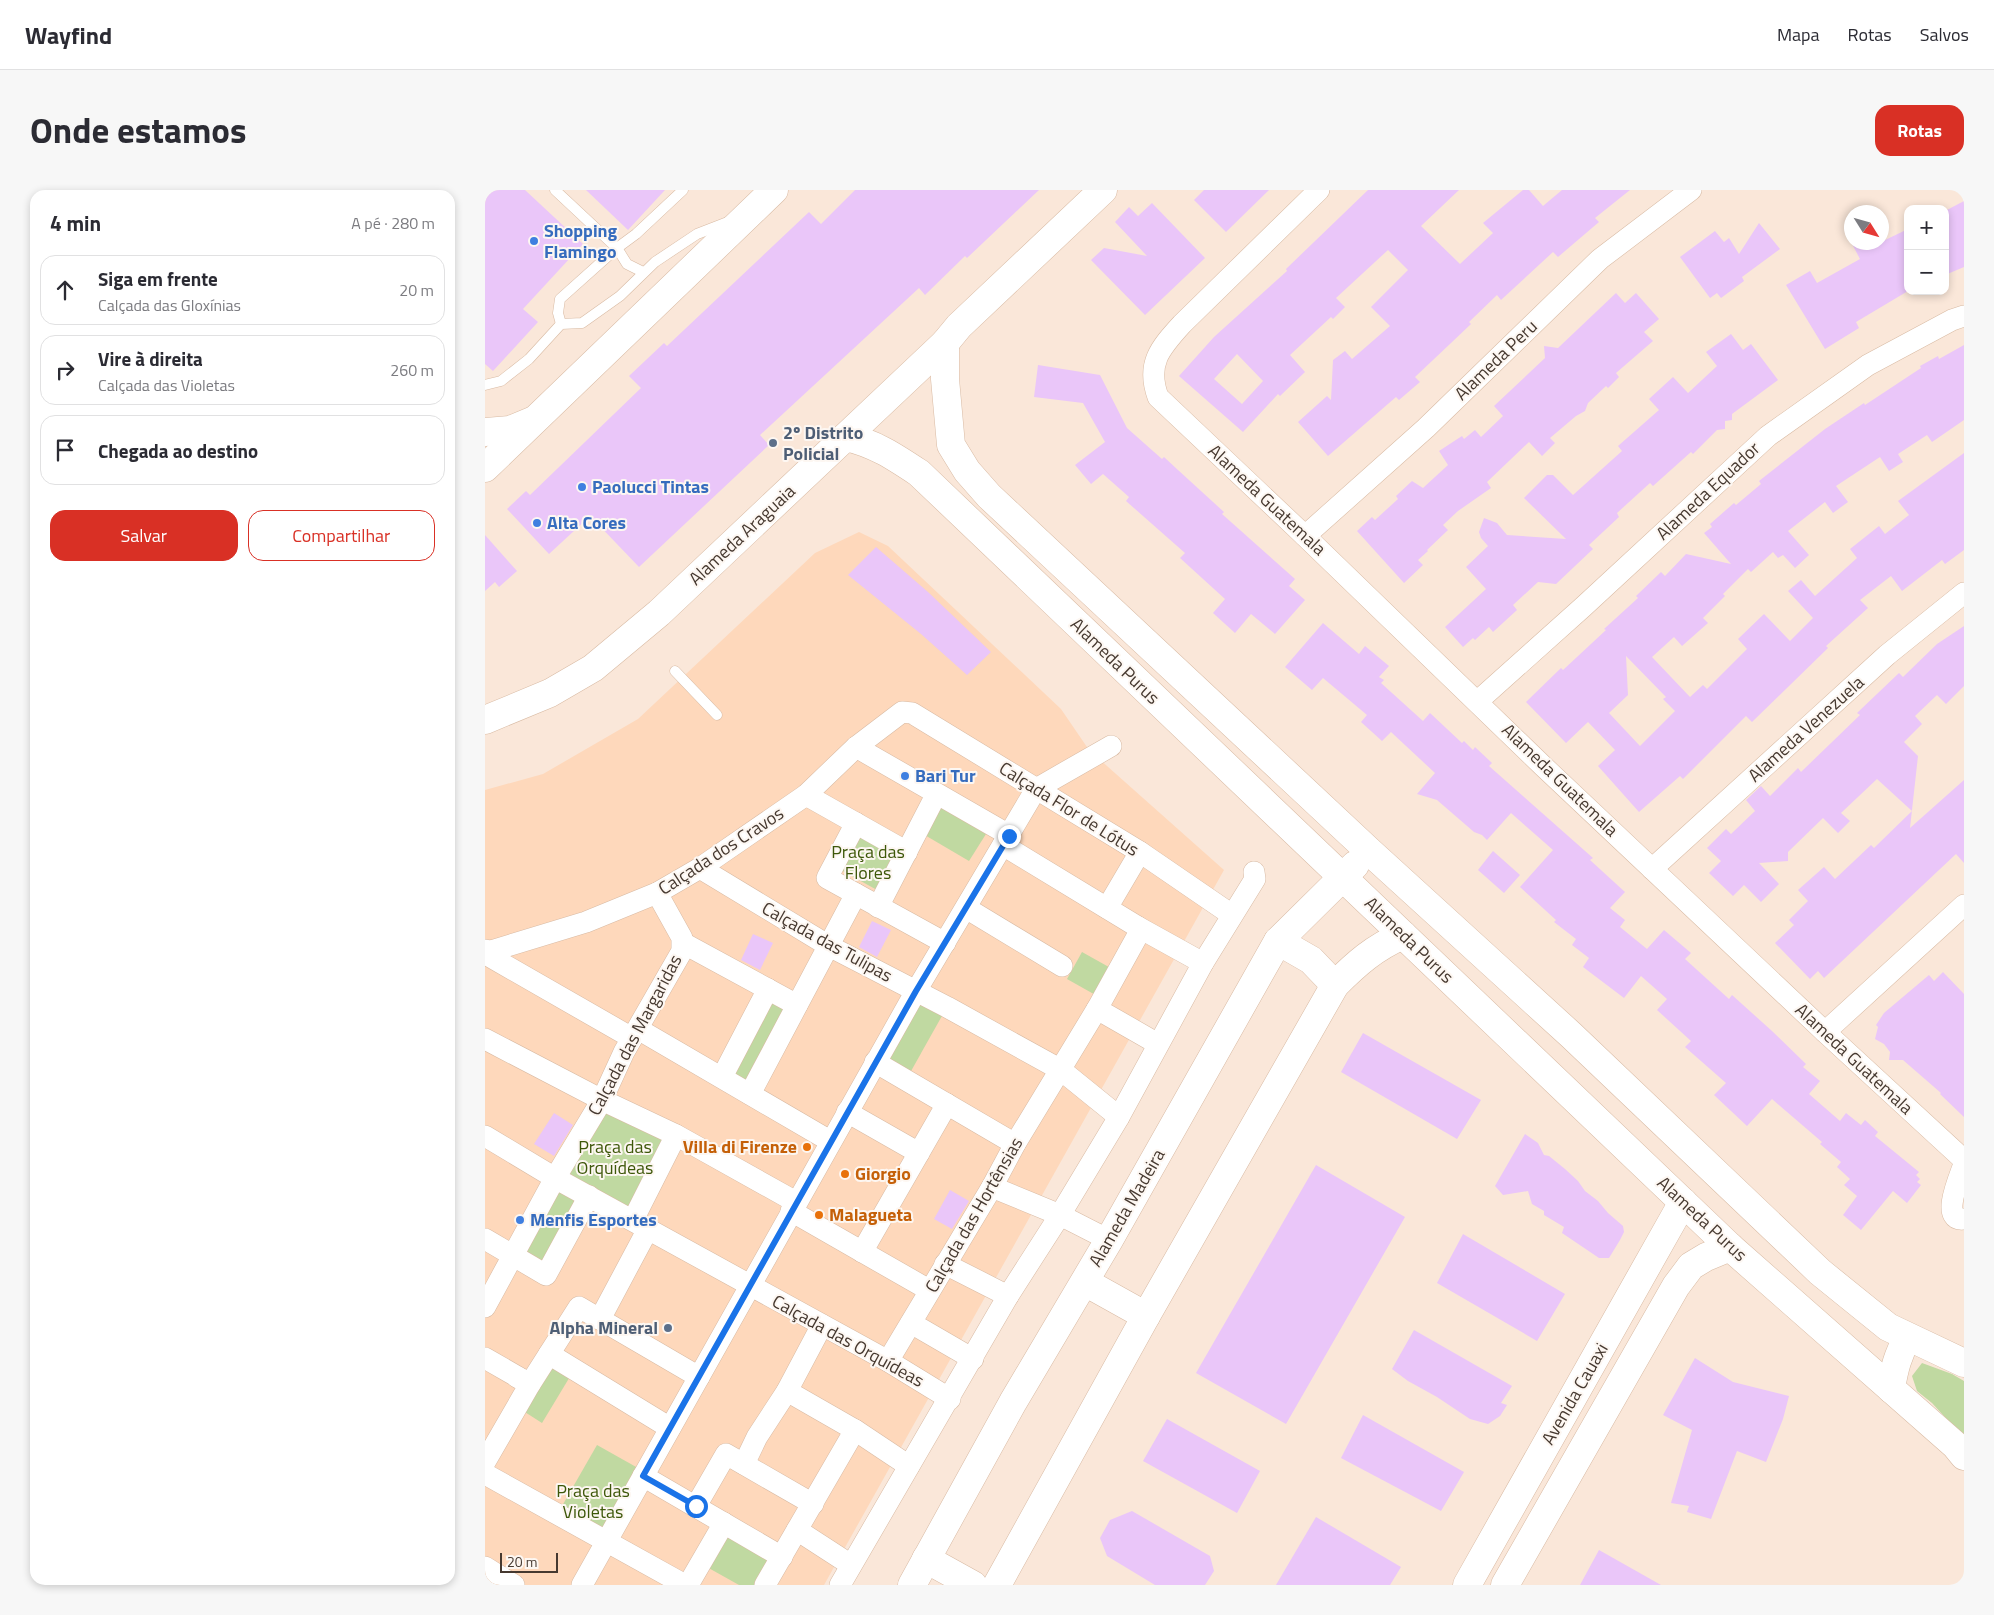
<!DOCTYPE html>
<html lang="pt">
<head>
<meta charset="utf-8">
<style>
  :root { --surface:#fff; --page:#f7f7f7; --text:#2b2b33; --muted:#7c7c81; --line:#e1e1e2; --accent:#d93025 }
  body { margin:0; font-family:"Titillium Web",sans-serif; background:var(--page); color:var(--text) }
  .controls { position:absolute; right:15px; top:15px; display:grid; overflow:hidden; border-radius:10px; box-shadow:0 2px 8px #0003 }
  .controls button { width:45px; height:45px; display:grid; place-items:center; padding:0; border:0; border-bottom:1px solid var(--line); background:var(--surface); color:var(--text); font:25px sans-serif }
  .compass { position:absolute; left:1359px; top:15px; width:45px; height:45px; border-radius:50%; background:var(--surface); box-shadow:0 2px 8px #0003; rotate:127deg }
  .scale { position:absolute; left:15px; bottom:12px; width:58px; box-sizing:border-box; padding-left:5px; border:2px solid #463930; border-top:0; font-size:14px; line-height:18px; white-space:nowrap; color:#463930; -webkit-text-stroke:4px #fdf7f2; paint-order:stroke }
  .stop { position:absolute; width:15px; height:15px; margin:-11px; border:4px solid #1a73e8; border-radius:50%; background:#fff }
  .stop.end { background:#1a73e8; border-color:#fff; box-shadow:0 1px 5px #0008 }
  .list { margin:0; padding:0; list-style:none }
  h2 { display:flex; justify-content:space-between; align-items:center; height:65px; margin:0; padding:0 20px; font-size:21px }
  h2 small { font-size:16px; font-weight:400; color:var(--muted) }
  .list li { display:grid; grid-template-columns:32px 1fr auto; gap:15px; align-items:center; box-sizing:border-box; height:70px; margin:0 10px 10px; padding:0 10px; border:1px solid var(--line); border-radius:15px }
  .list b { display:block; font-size:19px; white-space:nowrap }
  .list p { margin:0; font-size:16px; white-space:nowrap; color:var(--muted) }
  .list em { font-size:16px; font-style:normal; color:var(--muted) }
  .actions { display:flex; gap:10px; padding:15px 20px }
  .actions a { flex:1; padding:11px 0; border:1px solid var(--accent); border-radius:15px; text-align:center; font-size:18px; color:var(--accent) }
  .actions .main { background:var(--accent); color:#fff }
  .icon { flex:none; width:28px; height:28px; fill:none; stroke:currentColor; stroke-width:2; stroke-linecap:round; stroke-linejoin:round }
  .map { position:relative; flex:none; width:1479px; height:1395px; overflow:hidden; border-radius:15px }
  header { display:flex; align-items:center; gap:30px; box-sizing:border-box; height:70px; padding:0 25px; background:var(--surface); border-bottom:1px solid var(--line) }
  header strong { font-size:24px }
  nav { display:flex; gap:28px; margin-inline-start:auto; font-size:18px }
  .intro { display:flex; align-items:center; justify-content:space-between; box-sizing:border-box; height:120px; padding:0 30px }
  h1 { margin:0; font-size:35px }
  .button { padding:12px 22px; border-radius:15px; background:var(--accent); color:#fff; font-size:18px; font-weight:700 }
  main { display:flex; gap:30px; padding:0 30px }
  aside { flex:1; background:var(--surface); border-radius:15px; box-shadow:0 2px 8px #0003 }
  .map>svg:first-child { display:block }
  .built { fill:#fed8bb }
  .green { fill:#c0d9a1 }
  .building { fill:#eac6f9; fill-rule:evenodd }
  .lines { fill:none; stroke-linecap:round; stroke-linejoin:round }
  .lane-casing { stroke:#d8baa3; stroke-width:11 }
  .street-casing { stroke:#d8baa3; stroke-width:22 }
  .secondary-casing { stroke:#d8baa3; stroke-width:29 }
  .lane { stroke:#fff; stroke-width:10 }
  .street { stroke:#fff; stroke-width:21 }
  .secondary { stroke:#fff; stroke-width:28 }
  .route { stroke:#1a73e8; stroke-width:6 }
  .shop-dot { fill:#3f7fe0; stroke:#fdf7f2; stroke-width:2 }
  .service-dot { fill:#5c6f8a; stroke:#fdf7f2; stroke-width:2 }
  .food-dot { fill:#e8710a; stroke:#fdf7f2; stroke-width:2 }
  .labels { text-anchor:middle; stroke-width:4; stroke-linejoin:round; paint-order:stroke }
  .shop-label { font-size:18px; font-weight:bold; fill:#366cbe; stroke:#fdf7f2; text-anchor:start }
  .street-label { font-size:18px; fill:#463930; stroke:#fdf7f2 }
  .service-label { font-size:18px; font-weight:bold; fill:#4e5e75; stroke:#fdf7f2; text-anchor:start }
  .park-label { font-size:18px; fill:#3d5709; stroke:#fdf7f2 }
  .food-label { font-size:18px; font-weight:bold; fill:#c56008; stroke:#fdf7f2; text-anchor:start }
</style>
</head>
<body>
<header>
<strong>Wayfind</strong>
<nav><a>Mapa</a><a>Rotas</a><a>Salvos</a></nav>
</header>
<div class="intro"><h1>Onde estamos</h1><a class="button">Rotas</a></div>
<main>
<aside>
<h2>4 min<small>A pé · 280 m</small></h2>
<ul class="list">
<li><svg class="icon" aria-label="ahead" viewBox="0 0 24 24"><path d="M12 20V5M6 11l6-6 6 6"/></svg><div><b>Siga em frente</b><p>Calçada das Gloxínias</p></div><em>20 m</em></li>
<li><svg class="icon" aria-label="right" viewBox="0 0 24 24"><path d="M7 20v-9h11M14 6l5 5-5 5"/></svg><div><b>Vire à direita</b><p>Calçada das Violetas</p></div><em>260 m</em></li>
<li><svg class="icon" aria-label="arrive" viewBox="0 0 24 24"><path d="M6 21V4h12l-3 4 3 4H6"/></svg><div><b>Chegada ao destino</b></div></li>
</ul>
<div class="actions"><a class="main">Salvar</a><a>Compartilhar</a></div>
</aside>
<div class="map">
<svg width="1479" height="1395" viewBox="0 0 1479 1395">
  <rect width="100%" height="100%" fill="#fae7d9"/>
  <!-- built -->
  <polygon class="built" points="374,342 403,356 576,519 604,560 739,680 339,1395 0,1395 0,600 58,584 153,529 330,363"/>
  <!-- green -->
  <g class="green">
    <polygon points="455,616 501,644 484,671 438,644"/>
    <polygon points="375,644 412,665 392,700 354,679"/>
    <polygon points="597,762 631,781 614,807 582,789"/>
    <polygon points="431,801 462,817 421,890 390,872"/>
    <polygon points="284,807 305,817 265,893 247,884"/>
    <polygon points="117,915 180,949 143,1019 80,985"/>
    <polygon points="72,997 98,1014 60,1078 34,1062"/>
    <polygon points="64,1164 89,1180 57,1233 32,1217"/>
    <polygon points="1437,1173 1467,1184 1479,1191 1479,1248 1447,1213 1432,1201 1427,1186"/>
    <polygon points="112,1255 153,1278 115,1349 73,1323"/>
    <polygon points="243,1341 288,1366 271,1395 254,1395 220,1376"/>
  </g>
  <!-- building -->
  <g class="building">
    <polygon points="0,0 40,0 98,54 38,119 53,132 8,181 0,174"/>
    <polygon points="101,0 180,0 143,40"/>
    <polygon points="370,0 554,0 482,68 480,66 440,105 434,98 275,245 284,255 154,377 108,329 106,331 103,328 64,364 22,319 41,301 45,305 156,198 144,186 179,153 182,156 324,22 336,34"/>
    <polygon points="719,0 784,0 741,42 709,10"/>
    <path d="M883,0H974L936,36L975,74L1008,43L998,33L1038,0H1044L1058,16L1077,0H1145L1110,28L1114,32L1073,67L1068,62L1016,110L1012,105L984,132L986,134L966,153L930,187L935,192L914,210L911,207L843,266L813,232L842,206L846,210L848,170L860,161L867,169L905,136L886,117L923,80L903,60L851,108L860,117L848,129L846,127L805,165L820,182L795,206L793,204L758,242L694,186L729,147L802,81L801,79ZM752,164L778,191L757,214L729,189Z"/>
    <polygon points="1479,11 1479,77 1460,85 1460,21"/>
    <polygon points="667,13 720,68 660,125 606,70 619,58 662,66 630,32 644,17 653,26"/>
    <polygon points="1274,33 1295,59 1257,87 1259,91 1236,108 1232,103 1225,108 1195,67 1230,41 1239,52 1244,48 1254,64"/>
    <polygon points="1423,39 1423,101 1371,132 1374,138 1340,159 1301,95 1325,81 1332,93 1375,69 1366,52 1396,52"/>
    <polygon points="1131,103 1140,113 1151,103 1174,129 1159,142 1168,151 1131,183 1134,187 1123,198 1121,196 1103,213 1100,221 1091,226 1065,248 1070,253 1057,266 1044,252 1002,292 1006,298 973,321 958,335 963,340 942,360 943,361 933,370 938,375 919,393 872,341 887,327 890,330 913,309 911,306 927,291 938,298 963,275 954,261 977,246 979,249 990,240 996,247 1018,226 1009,216 1060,168 1059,156 1073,158"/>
    <polygon points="1246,144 1258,160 1266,154 1293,190 1247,224 1247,230 1240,231 1240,239 1232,240 1208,264 1206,262 1168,296 1165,293 1132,323 1134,327 1104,355 1108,359 1071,394 1053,392 1028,415 1032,420 1008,442 1004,437 990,450 988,448 978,457 960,437 1001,399 981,377 1003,356 996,348 994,342 999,328 1012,333 1022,345 1081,349 1039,308 1062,285 1068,285 1088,305 1137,261 1133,256 1174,220 1164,209 1188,187 1203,203 1232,176 1221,162"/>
    <path d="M1479,155V230L1447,252L1442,245L1413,264L1418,272L1404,281L1395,267L1351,296L1363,312L1348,323L1340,312L1303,341L1324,365L1310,378L1298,365L1293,368L1288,362L1266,382L1263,379L1238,404L1240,406L1218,428L1223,433L1197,456L1189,447L1167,467L1205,507L1218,495L1222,499L1262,459L1253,449L1279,424L1305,451L1328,428L1303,401L1316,390L1330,406L1372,368L1365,359L1394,336L1400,344L1424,325L1413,311L1479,263V360L1460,374L1457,370L1417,401L1406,386L1375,410L1383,418L1341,456L1343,458L1267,532L1261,526L1198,589L1195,586L1154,622L1113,576L1130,560L1103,532L1081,553L1041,512L1076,478L1078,480L1121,440L1119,439L1153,408L1151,406L1176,382L1180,386L1201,364L1246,374L1219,343L1227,337L1225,334L1249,313L1251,315L1276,294L1274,291L1340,239L1379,213L1380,215L1436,178L1435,176L1453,166L1454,169ZM1141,466L1181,507L1178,509L1190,521L1155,556L1124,523L1143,505Z"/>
    <polygon points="553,175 615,185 642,238 677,269 679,267 693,280 739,322 737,324 810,389 804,396 820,410 790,444 766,424 750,443 728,423 740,409 695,368 700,363 641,311 644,307 618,284 606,294 590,275 620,252 598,213 549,207"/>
    <polygon points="0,345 32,381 14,397 10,392 0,401"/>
    <polygon points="391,357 443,402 506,462 482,485 436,444 363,385"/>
    <polygon points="838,433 874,464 880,456 904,476 894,487 899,490 896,493 938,531 945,523 977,553 979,551 988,560 990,557 1007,573 1004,576 1108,668 1105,670 1140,702 1125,718 1140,730 1135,737 1162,759 1179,740 1206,763 1200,769 1244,809 1247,805 1287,841 1321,874 1318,877 1335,891 1324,904 1355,931 1361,923 1376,935 1380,930 1393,942 1390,946 1434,982 1431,985 1435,989 1432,992 1436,995 1422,1013 1408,1001 1376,1040 1358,1025 1372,1006 1359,995 1365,989 1352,977 1356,972 1335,954 1337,952 1287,909 1262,936 1229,905 1241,893 1200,857 1206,851 1172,820 1182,809 1156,786 1139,808 1098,777 1104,768 1087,755 1091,749 1069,732 1071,730 1035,697 1068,660 1026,623 1002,650 997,645 989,642 952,610 932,604 950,583 906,542 897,551 876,532 882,525 838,488 827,500 800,477"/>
    <polygon points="1479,436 1479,496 1461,514 1452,505 1430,526 1437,534 1419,552 1433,566 1425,638 1479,590 1479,673 1471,664 1339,788 1333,781 1325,789 1290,753 1309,735 1304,730 1323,711 1313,700 1339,677 1350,689 1386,655 1389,658 1427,621 1392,589 1356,623 1365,631 1353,643 1338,628 1303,662 1303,671 1274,673 1294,694 1276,712 1259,695 1248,706 1224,683 1236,671 1222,658 1241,639 1246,644 1270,621 1261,610 1276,596 1285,606 1313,578 1316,582 1375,525 1372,523 1414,483 1418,487 1452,454"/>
    <polygon points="1008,661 1035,685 1019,703 993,680"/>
    <polygon points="387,731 406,740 392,767 374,757"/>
    <polygon points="268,744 288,753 275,780 256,770"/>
    <polygon points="1458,782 1479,804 1479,927 1455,904 1456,903 1418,870 1404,870 1405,862 1399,854 1390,849 1393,837 1391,835 1399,823 1444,785 1449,791"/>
    <polygon points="878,843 996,910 972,949 856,882"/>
    <polygon points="69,923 88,935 69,966 49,954"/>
    <polygon points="1040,944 1053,953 1059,965 1064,966 1080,979 1093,991 1100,1001 1113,1011 1123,1023 1138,1036 1139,1042 1135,1050 1124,1068 1114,1068 1077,1043 1079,1037 1059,1025 1059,1021 1047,1014 1043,1001 1018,1005 1010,996"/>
    <polygon points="831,975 920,1027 801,1234 711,1183"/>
    <polygon points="465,1000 484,1011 467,1039 449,1029"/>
    <polygon points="978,1044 1080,1104 1052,1151 952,1093"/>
    <polygon points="929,1140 1027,1196 1016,1213 1022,1215 1015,1226 1003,1234 985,1229 952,1207 923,1191 907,1179"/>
    <polygon points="1210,1168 1248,1192 1304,1206 1298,1229 1281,1272 1252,1261 1226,1329 1202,1322 1204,1316 1186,1313 1207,1240 1178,1225"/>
    <polygon points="878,1225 979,1282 956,1321 856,1268"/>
    <polygon points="682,1229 775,1281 752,1323 658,1271"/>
    <polygon points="647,1321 725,1366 729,1381 720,1395 670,1395 622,1366 615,1348 625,1330"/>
    <polygon points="831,1327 916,1377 905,1395 791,1395"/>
    <polygon points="1114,1360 1176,1395 1095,1395"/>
  </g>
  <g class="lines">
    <defs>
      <g id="lane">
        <polyline points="70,0 132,58 142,74 158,82"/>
        <polyline points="76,134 73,123 75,109 132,58 151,44 198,0"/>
        <polyline points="0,195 16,191 44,169 76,134 97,133 135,106 170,72 212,44 243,32"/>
        <polyline points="190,481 232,525"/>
      </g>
      <g id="street">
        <path d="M834,0L697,134C675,158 661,174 673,207L820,346L1058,576L1340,842L1479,970"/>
        <polyline points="820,346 941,238 1115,69 1206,0"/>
        <polyline points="993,511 1098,417 1283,246 1383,175 1467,130 1479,126"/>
        <polyline points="371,557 524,645"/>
        <polyline points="321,605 422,662"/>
        <polyline points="215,678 344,756 462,817 576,880 634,927"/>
        <polyline points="1167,679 1402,465 1479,403"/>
        <polyline points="371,704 342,688 371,633"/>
        <polyline points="393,717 451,605"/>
        <polyline points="481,718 577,776"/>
        <polyline points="622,718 655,662"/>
        <polyline points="653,737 718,773"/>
        <polyline points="198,753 312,815"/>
        <polyline points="0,760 6,761 101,732 172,703 215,678 321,605 371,557 417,522 427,523 655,662 747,725"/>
        <polyline points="4,766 147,848"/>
        <polyline points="612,819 673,854"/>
        <polyline points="153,839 345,951"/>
        <polyline points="1340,842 1479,715"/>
        <polyline points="0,849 117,910 191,945 311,1012"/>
        <polyline points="390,872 530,954"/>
        <polyline points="237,887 283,799"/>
        <polyline points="265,904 371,704 460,753"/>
        <polyline points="362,922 434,963"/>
        <polyline points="0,946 70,988 403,1171 465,1209"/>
        <path d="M1479,974C1475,986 1454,1032 1479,1029"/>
        <polyline points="507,997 575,1025 624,1050"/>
        <polyline points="306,1021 444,1100"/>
        <polyline points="148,1030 191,945"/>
        <polyline points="0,1049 61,1085 104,1006"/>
        <polyline points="377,1062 462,914"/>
        <polyline points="460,1074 523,1106"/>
        <polyline points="0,1117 70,988 117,910 139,862 197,761 197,748 172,703"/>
        <polyline points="115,1129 163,1039"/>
        <polyline points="426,1133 488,1169"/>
        <polyline points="64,1164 185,1238"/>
        <polyline points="0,1168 45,1194 94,1117 214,1187"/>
        <polyline points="403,1171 507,997 530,954 612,819 654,743 653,737 518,655"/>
        <polyline points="302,1201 370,1240 424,1276"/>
        <polyline points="0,1272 45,1194 32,1187"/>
        <polyline points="259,1274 272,1247 302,1201 337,1135"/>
        <polyline points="0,1284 200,1395"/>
        <polyline points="158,1286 297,1367"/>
        <polyline points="211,1316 241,1264 328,1314"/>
        <polyline points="312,1340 366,1375"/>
        <polyline points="0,1377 29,1395"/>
        <polyline points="97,1395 431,801 551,599 626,556"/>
        <polyline points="203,1395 239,1333"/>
        <polyline points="280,1395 370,1240"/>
        <polyline points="355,1395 523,1106 575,1025 634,927 718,773 770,689 769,682"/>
      </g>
      <g id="secondary">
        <polyline points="460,153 460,189 466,255 482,281 504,306 884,661 1086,845 1335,1082 1403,1137 1479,1173"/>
        <polyline points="0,242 25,240 47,231"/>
        <path d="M361,247C389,253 410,267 434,283L1245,1057L1470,1255L1479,1266"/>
        <polyline points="0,278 289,0"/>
        <polyline points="0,530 65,503 108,478 174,423 460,153 474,136 618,0"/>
        <polyline points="793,751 826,770 850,795"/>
        <polyline points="600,1092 661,1126"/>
        <path d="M1406,1199C1409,1179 1413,1164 1423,1147"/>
        <polyline points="441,1369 488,1395"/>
        <polyline points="427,1395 528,1212 624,1050 793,751 870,675"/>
        <path d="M512,1395L661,1126L850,795C872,773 889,758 918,745"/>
        <polyline points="982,1395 1198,1012"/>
        <polyline points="1020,1395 1191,1096 1206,1076 1221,1067 1245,1057"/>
      </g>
    </defs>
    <!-- lane casing -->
    <use href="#lane" class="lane-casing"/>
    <!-- street casing -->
    <use href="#street" class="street-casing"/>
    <!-- secondary casing -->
    <use href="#secondary" class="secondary-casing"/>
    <!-- lane -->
    <use href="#lane" class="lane"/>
    <!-- street -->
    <use href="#street" class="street"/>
    <!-- secondary -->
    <use href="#secondary" class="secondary"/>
  </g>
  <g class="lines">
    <!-- route -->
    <polyline class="route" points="211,1316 158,1286 431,801 524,646"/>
  </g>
  <!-- markers -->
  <g class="shop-dot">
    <circle cx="49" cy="51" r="5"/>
    <circle cx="97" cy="297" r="5"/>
    <circle cx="52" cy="333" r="5"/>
    <circle cx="420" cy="586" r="5"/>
    <circle cx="35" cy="1030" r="5"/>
  </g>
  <g class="service-dot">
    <circle cx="288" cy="253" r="5"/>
    <circle cx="183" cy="1138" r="5"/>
  </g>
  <g class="food-dot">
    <circle cx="322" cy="957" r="5"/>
    <circle cx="360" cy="984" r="5"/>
    <circle cx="334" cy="1025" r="5"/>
  </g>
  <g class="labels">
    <!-- shop labels -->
    <g class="shop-label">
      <text x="59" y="47">Shopping<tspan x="59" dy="21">Flamingo</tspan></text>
      <text x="107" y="303">Paolucci Tintas</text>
      <text x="62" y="339">Alta Cores</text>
      <text x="430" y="592">Bari Tur</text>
      <text x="45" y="1036">Menfis Esportes</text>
    </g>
    <!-- street labels -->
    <g class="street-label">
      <text transform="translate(1011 170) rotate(-44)" y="6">Alameda Peru</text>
      <text transform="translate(1223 301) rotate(-43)" y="6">Alameda Equador</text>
      <text transform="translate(782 310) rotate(43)" y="6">Alameda Guatemala</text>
      <text transform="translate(257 345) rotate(-43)" y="6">Alameda Araguaia</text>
      <text transform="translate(630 471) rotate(44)" y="6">Alameda Purus</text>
      <text transform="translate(1321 539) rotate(-42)" y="6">Alameda Venezuela</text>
      <text transform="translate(1075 590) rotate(44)" y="6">Alameda Guatemala</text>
      <text transform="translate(584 619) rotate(32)" y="6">Calçada Flor de Lótus</text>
      <text transform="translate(236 661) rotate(-33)" y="6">Calçada dos Cravos</text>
      <text transform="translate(924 750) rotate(44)" y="6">Alameda Purus</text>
      <text transform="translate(342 752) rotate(29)" y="6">Calçada das Tulipas</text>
      <text transform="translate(150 845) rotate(-62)" y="6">Calçada das Margaridas</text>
      <text transform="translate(1369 869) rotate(43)" y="6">Alameda Guatemala</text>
      <text transform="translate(642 1018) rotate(-60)" y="6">Alameda Madeira</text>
      <text transform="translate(489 1025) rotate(-60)" y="6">Calçada das Hortênsias</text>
      <text transform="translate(1217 1029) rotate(43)" y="6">Alameda Purus</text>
      <text transform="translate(363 1151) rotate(29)" y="6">Calçada das Orquídeas</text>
      <text transform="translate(1090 1204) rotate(-60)" y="6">Avenida Cauaxi</text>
    </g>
    <!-- service labels -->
    <g class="service-label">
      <text x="298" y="249">2º Distrito<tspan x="298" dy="21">Policial</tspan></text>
      <text x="173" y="1144" text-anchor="end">Alpha Mineral</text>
    </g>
    <!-- park labels -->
    <g class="park-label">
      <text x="383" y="668">Praça das<tspan x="383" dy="21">Flores</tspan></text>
      <text x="130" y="963">Praça das<tspan x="130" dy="21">Orquídeas</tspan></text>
      <text x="108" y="1307">Praça das<tspan x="108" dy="21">Violetas</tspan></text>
    </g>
    <!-- food labels -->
    <g class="food-label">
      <text x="312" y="963" text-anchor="end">Villa di Firenze</text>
      <text x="370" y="990">Giorgio</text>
      <text x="344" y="1031">Malagueta</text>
    </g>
  </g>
</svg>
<div class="controls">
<button>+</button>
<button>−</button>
</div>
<svg class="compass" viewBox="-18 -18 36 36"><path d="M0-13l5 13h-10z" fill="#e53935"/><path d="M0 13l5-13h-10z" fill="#7c7c81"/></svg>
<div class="scale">20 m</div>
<div class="stop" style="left:211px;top:1316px"></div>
<div class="stop end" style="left:524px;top:646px"></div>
</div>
</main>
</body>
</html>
